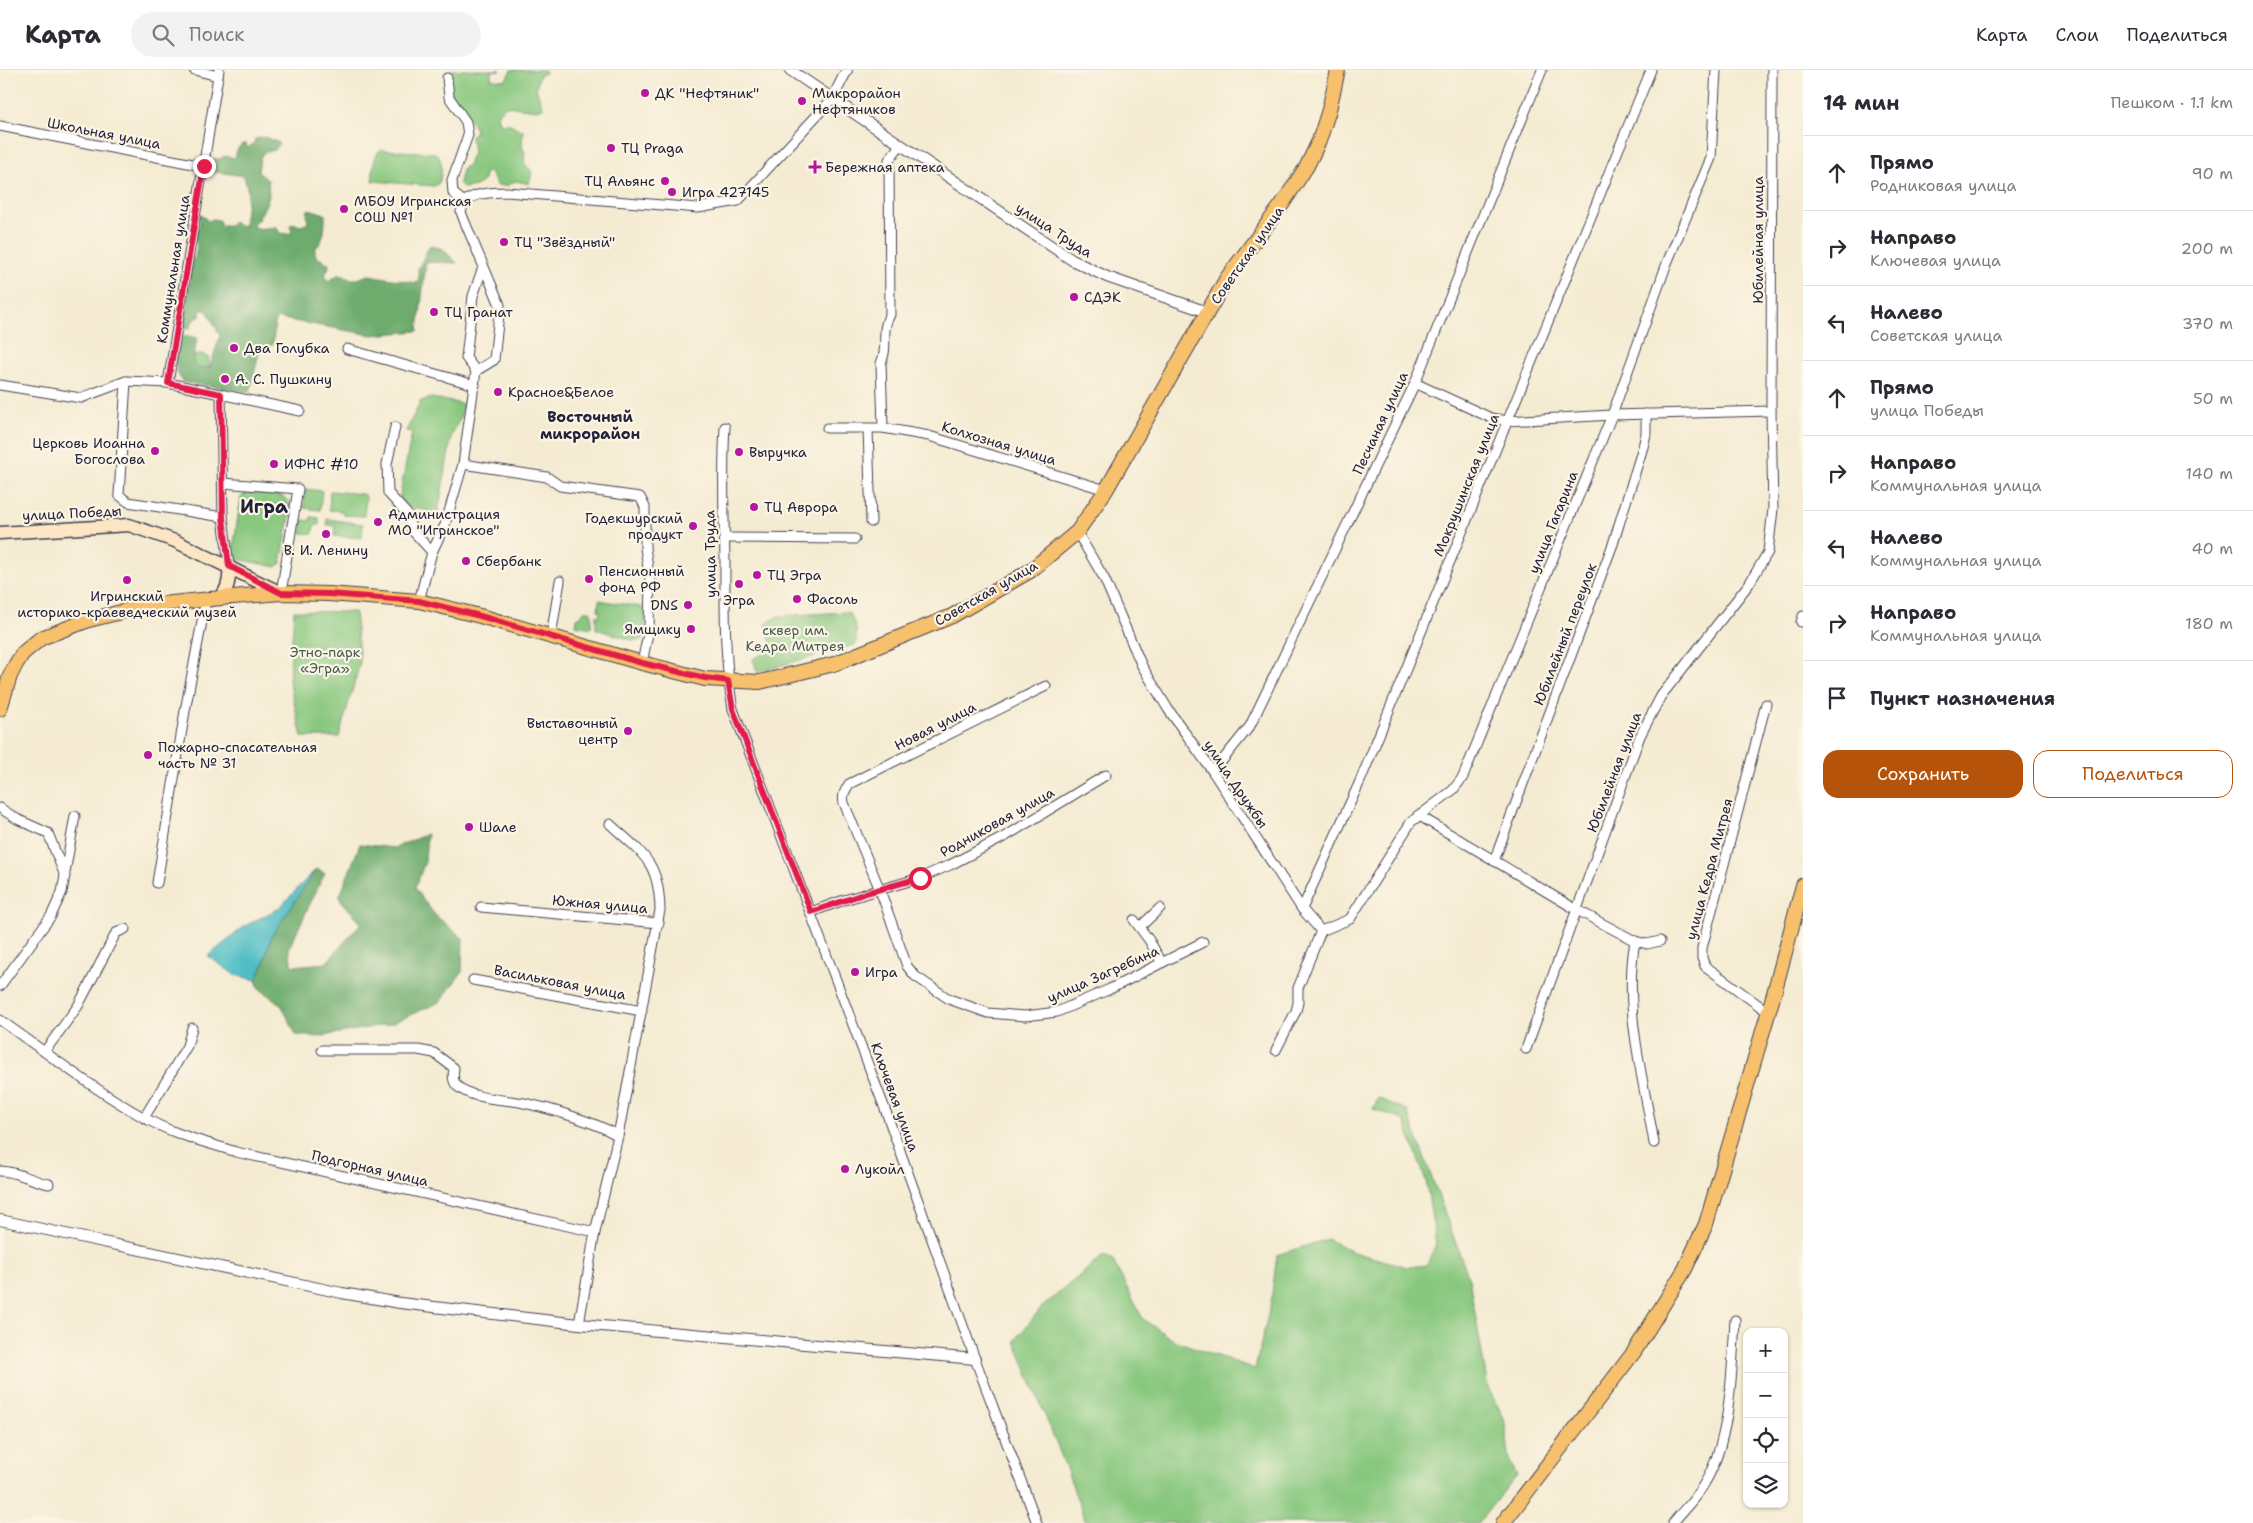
<!DOCTYPE html>
<html lang="ru">
<head>
<meta charset="utf-8">
<style>
  :root { --surface:#fff; --page:#f2f2f3; --text:#2b2b33; --muted:#7c7c81; --line:#e1e1e2; --accent:#b45309 }
  body { margin:0; font-family:"Shantell Sans",sans-serif; background:var(--page); color:var(--text) }
  .controls { position:absolute; right:15px; bottom:15px; display:grid; overflow:hidden; border-radius:10px; box-shadow:0 1px 4px #0004 }
  .controls button { width:45px; height:45px; display:grid; place-items:center; padding:0; border:0; border-bottom:1px solid var(--line); background:var(--surface); color:var(--text); font:25px sans-serif }
  .stop { position:absolute; width:15px; height:15px; margin:-11px; border:4px solid #e11d48; border-radius:50%; background:#fff }
  .stop.end { background:#e11d48; border-color:#fff; box-shadow:0 1px 5px #0008 }
  .list { margin:0; padding:0; list-style:none }
  h2 { display:flex; justify-content:space-between; align-items:center; height:65px; margin:0; padding:0 20px; font-size:21px }
  h2 small { font-size:16px; font-weight:400; color:var(--muted) }
  .list li { display:grid; grid-template-columns:32px 1fr auto; gap:15px; align-items:center; box-sizing:border-box; height:75px; padding:0 20px; border-top:1px solid var(--line) }
  .list b { display:block; font-size:19px; white-space:nowrap }
  .list p { margin:0; font-size:16px; white-space:nowrap; color:var(--muted) }
  .list em { font-size:16px; font-style:normal; color:var(--muted) }
  .actions { display:flex; gap:10px; padding:15px 20px }
  .actions a { flex:1; padding:11px 0; border:1px solid var(--accent); border-radius:15px; text-align:center; font-size:18px; color:var(--accent) }
  .actions .main { background:var(--accent); color:#fff }
  .icon { flex:none; width:28px; height:28px; fill:none; stroke:currentColor; stroke-width:2; stroke-linecap:round; stroke-linejoin:round }
  .map { position:relative; flex:none; width:1803px; height:1453px; overflow:hidden }
  header { display:flex; align-items:center; gap:30px; box-sizing:border-box; height:70px; padding:0 25px; background:var(--surface); border-bottom:1px solid var(--line) }
  header strong { font-size:24px }
  nav { display:flex; gap:28px; margin-inline-start:auto; font-size:18px }
  .search { width:350px; height:45px; background:var(--page); display:flex; align-items:center; gap:12px; box-sizing:border-box; padding:0 18px; border-radius:28px; color:var(--muted); font-size:19px }
  main { display:flex }
  aside { flex:1; background:var(--surface) }
  .map>svg:first-child { display:block }
  .green { fill:#87c77e; stroke:#54745c }
  .forest { fill:#6dac6d; stroke:#486754 }
  .water { fill:#4fbdc6; stroke:#387080 }
  .lines { fill:none; stroke-linecap:round; stroke-linejoin:round }
  .minor-casing { stroke:#424052; stroke-width:11 }
  .tertiary-casing { stroke:#424052; stroke-width:12 }
  .secondary-casing { stroke:#424052; stroke-width:15 }
  .primary-casing { stroke:#424052; stroke-width:16 }
  .trunk-casing { stroke:#424052; stroke-width:16 }
  .minor { stroke:#fff; stroke-width:9 }
  .tertiary { stroke:#fff; stroke-width:10 }
  .secondary { stroke:#fce6c4; stroke-width:12 }
  .primary { stroke:#f7c06c; stroke-width:14 }
  .trunk { stroke:#f7c06c; stroke-width:14 }
  .route { stroke:#e11d48; stroke-width:6 }
  .poi-dot { fill:#b5179e; stroke:#fcf5e5; stroke-width:2 }
  .labels { text-anchor:middle; stroke-width:4.5; stroke-linejoin:round; paint-order:stroke }
  .poi-label { font-size:14px; fill:#22223b; stroke:#fcf5e5; text-anchor:start }
  .street-label { font-size:14px; fill:#22223b; stroke:#fcf5e5 }
  .park-label { font-size:14px; fill:#455c52; stroke:#fcf5e5 }
  .neighbourhood-label { font-size:15px; font-weight:bold; fill:#22223b; stroke:#fcf5e5 }
  .district-label { font-size:19px; font-weight:bold; fill:#22223b; stroke:#fcf5e5 }
</style>
</head>
<body>
<header>
<strong>Карта</strong>
<div class="search"><svg class="icon" aria-label="search" viewBox="0 0 24 24"><circle cx="10" cy="10" r="6"/><path d="M15 15l6 6"/></svg>Поиск</div>
<nav><a>Карта</a><a>Слои</a><a>Поделиться</a></nav>
</header>
<main>
<div class="map">
<svg width="1803" height="1453" viewBox="0 0 1803 1453">
  <rect width="100%" height="100%" fill="#fcf5e5"/>
  <filter id="ink" filterUnits="userSpaceOnUse"><feTurbulence type="fractalNoise" baseFrequency=".02" numOctaves="2"/><feDisplacementMap in="SourceGraphic" scale="10" xChannelSelector="R" yChannelSelector="G"/><feConvolveMatrix kernelMatrix="1 2 1 2 8 2 1 2 1" color-interpolation-filters="sRGB"/></filter>
  <filter id="wash" filterUnits="userSpaceOnUse"><feTurbulence type="fractalNoise" baseFrequency=".0096" numOctaves="4" result="noise"/><feDisplacementMap in="SourceGraphic" scale="20" xChannelSelector="R" yChannelSelector="G"/><feGaussianBlur stdDeviation="1.12" result="paint"/><feColorMatrix in="noise" values="0 0 0 0 0 0 0 0 0 0 0 0 0 0 0 0 0 1.4 0 .05"/><feComposite in="paint" operator="in"/></filter>
  <g filter="url(#wash)">
    <rect width="100%" height="100%" fill="#f4ebd2"/>
    <!-- green -->
    <g class="green">
      <path d="M452,0H501L491,1V9L506,10L511,0H545L546,2L539,6L536,18L543,38L537,40L507,36L504,37L497,46L499,53L510,54L523,61L522,76L525,83C523,98 525,92 532,102L529,114L516,111L506,116L497,115L490,102L485,103L484,110L476,116L464,118L459,113L462,100L469,94L470,88L473,84L471,66L476,61L473,54L466,48L464,38L454,35L448,13V4Z"/>
      <path d="M380,80L435,83C444,89 442,103 439,113L434,116L373,111C372,102 373,87 380,80Z"/>
      <polygon points="202,284 208,287 211,297 209,300 195,301 192,291 195,286"/>
      <polygon points="432,328 463,334 460,349 452,364 438,443 410,437 399,430 412,362 406,361 421,331"/>
      <polygon points="305,419 322,421 320,440 304,438"/>
      <polygon points="330,421 363,424 366,427 364,446 343,445 343,441 329,440"/>
      <path d="M250,422L282,426C288,429 290,435 291,441L281,493L277,497L237,489L232,485L241,427L246,423Z"/>
      <polygon points="311,447 319,448 319,455 314,455 313,464 301,463 303,450 310,451"/>
      <polygon points="327,449 363,454 362,468 334,466 335,456 327,455"/>
      <polygon points="599,530 641,537 646,543 644,567 642,570 632,570 596,559 596,546 599,546 600,542 598,541"/>
      <polygon points="294,541 355,542 360,593 339,667 302,667 289,611"/>
      <polygon points="584,541 590,541 592,545 591,558 576,555 577,548 581,546"/>
      <path d="M848,542C855,550 859,566 855,575L757,602L753,589L773,580L766,554L778,546Z"/>
      <polygon points="1378,1028 1407,1040 1469,1209 1488,1318 1504,1348 1510,1392 1517,1405 1478,1453 1086,1453 1065,1395 1015,1271 1041,1238 1103,1186 1112,1189 1143,1249 1173,1270 1255,1299 1271,1232 1277,1185 1328,1169 1353,1182 1407,1197 1427,1195 1436,1174 1426,1111 1405,1052 1394,1046 1373,1039"/>
    </g>
    <!-- forest -->
    <g class="forest">
      <path d="M265,67L279,73L275,80L263,83L260,88L258,102L268,110L269,125L267,132L258,150L252,155L258,159L276,157L280,163L288,164L292,162L290,156L292,153L301,156L308,153L307,141L309,139L325,144C325,157 325,170 315,179C314,189 320,188 328,193L329,197L325,205L328,211L340,204L351,209H358L368,205L417,213L419,210L418,199L430,175L443,179L457,193L426,192L418,261L372,265L277,248L275,251L273,275L263,276L260,278L250,322L183,312C173,302 173,274 185,265L197,268L193,293L198,298L210,297L220,266L209,244L205,240H200V247L194,249L189,259H185L182,254L188,231L186,220L191,212L189,208L191,191L195,187L197,176L195,167L200,154L199,145H202L208,151L213,149L219,150L221,156L230,155L233,151L242,157L244,155L248,121L244,106L216,102L206,105L205,96L211,89H219L225,86L235,88L237,80L242,74H246L248,78L254,73L255,69Z"/>
      <polygon points="427,764 425,792 415,818 435,845 463,868 462,902 440,932 390,954 318,967 296,965 282,936 259,918 256,910 264,893 271,867 316,799 325,803 289,878 292,896 326,893 361,853 339,828 360,774 394,778"/>
    </g>
    <!-- water -->
    <polygon class="water" points="316,799 271,867 264,893 256,910 235,905 208,886 245,856 279,838"/>
  </g>
  <g filter="url(#ink)">
    <g class="lines">
      <defs>
        <g id="minor">
          <polyline points="194,0 218,6"/>
          <polyline points="447,8 449,27 466,52 468,65 452,110 453,123 464,132"/>
          <polyline points="0,56 203,96"/>
          <path d="M464,132C476,122 492,123 507,122L698,138L738,131L832,29"/>
          <polyline points="347,279 475,315"/>
          <polyline points="476,301 466,288 473,226 483,197"/>
          <polyline points="126,311 119,425 128,432 223,447"/>
          <polyline points="168,313 219,0"/>
          <polyline points="1415,313 1491,348 1507,351 1612,345 1771,341"/>
          <polyline points="0,315 81,328 126,311 168,313 300,341"/>
          <polyline points="221,324 223,447 229,496"/>
          <polyline points="395,357 387,394 388,423 408,445 411,459 432,482"/>
          <path d="M725,357C722,402 724,446 725,491C725,540 724,590 733,639L885,1039L975,1289L1037,1453"/>
          <polyline points="827,358 883,358 929,366 1106,420"/>
          <path d="M883,358L881,293C889,278 880,259 890,245L889,90L900,75"/>
          <polyline points="868,359 871,452"/>
          <polyline points="463,394 547,407 560,416 640,427 645,437 645,478 650,510 649,559 642,593"/>
          <polyline points="223,413 298,419 281,523"/>
          <polyline points="1077,462 1104,508 1142,596 1168,639 1213,702 1302,839 1321,861"/>
          <polyline points="724,468 855,469"/>
          <polyline points="419,531 432,482 445,455 463,394 476,301 494,290 500,235 464,150 461,142 464,132"/>
          <polyline points="1801,552 1803,546"/>
          <polyline points="551,566 560,511"/>
          <path d="M1046,616L849,714C845,721 842,725 844,733L880,820L907,896L915,906L949,929L988,943L1025,946L1057,942L1110,919L1203,872"/>
          <polyline points="1766,634 1702,878 1702,888 1705,896 1768,942"/>
          <polyline points="1213,702 1250,656 1415,313 1542,0"/>
          <polyline points="0,738 17,749 48,763 65,806 62,822 51,846 0,916"/>
          <polyline points="1418,745 1577,840 1635,871 1647,874 1660,871"/>
          <polyline points="1494,791 1613,474 1643,377 1646,364 1646,344"/>
          <polyline points="65,803 75,746"/>
          <polyline points="157,813 185,641 206,530"/>
          <polyline points="481,837 659,853"/>
          <polyline points="1302,839 1361,709 1651,0"/>
          <polyline points="811,842 844,830 920,808 950,795 1006,766 1106,705"/>
          <polyline points="1134,850 1149,870 1162,893"/>
          <polyline points="1140,857 1160,838"/>
          <polyline points="1321,861 1350,849 1411,752 1453,720 1463,707 1612,345 1667,193 1711,88 1716,0"/>
          <path d="M1635,871C1623,938 1643,1006 1654,1073"/>
          <polyline points="473,910 642,941"/>
          <path d="M0,950C47,983 93,1019 143,1047C172,1064 205,1072 236,1082L595,1162"/>
          <polyline points="1526,979 1640,666 1661,626 1749,514 1768,482 1773,439 1771,341 1772,0"/>
          <path d="M322,980H418L434,983L454,998C453,1004 452,1011 457,1016C473,1030 505,1029 524,1033C548,1038 599,1053 618,1066"/>
          <polyline points="1276,980 1296,941 1298,933 1298,918 1321,861"/>
          <polyline points="45,981 78,936 116,863 125,859"/>
          <polyline points="144,1048 187,976 192,958"/>
          <path d="M0,1101C17,1101 32,1111 49,1114"/>
          <path d="M579,1254L595,1162L618,1066L660,840C659,792 644,785 610,754"/>
          <path d="M1673,1453C1683,1440 1696,1428 1704,1414C1731,1371 1732,1299 1735,1250"/>
        </g>
        <g id="tertiary">
          <polyline points="790,0 1072,190 1107,207 1207,242"/>
          <polyline points="832,29 847,0"/>
          <polyline points="0,1150 342,1223 400,1233 579,1254 975,1289"/>
        </g>
        <g id="secondary">
          <polyline points="0,463 129,455 175,471 281,523"/>
          <path d="M221,528C228,517 230,510 229,496"/>
        </g>
        <polyline id="primary" points="0,639 10,606 16,594 23,583 41,568 89,550 125,541 162,534 221,528 281,523 329,524 419,531 480,546 642,593 705,609 760,612 834,594 952,546 1030,501 1077,462 1106,420 1227,208 1283,133 1307,96 1319,71 1329,40 1338,0"/>
        <polyline id="trunk" points="1503,1453 1634,1282 1685,1199 1706,1154 1773,927 1803,815"/>
      </defs>
      <!-- minor casing -->
      <use href="#minor" class="minor-casing"/>
      <!-- tertiary casing -->
      <use href="#tertiary" class="tertiary-casing"/>
      <!-- secondary casing -->
      <use href="#secondary" class="secondary-casing"/>
      <!-- primary casing -->
      <use href="#primary" class="primary-casing"/>
      <!-- trunk casing -->
      <use href="#trunk" class="trunk-casing"/>
      <!-- minor -->
      <use href="#minor" class="minor"/>
      <!-- tertiary -->
      <use href="#tertiary" class="tertiary"/>
      <!-- secondary -->
      <use href="#secondary" class="secondary"/>
      <!-- primary -->
      <use href="#primary" class="primary"/>
      <!-- trunk -->
      <use href="#trunk" class="trunk"/>
    </g>
  </g>
  <g class="lines" filter="url(#ink)">
    <!-- route -->
    <polyline class="route" points="204,96 168,313 221,324 223,447 229,496 281,523 329,524 419,531 480,546 642,593 705,608 728,611 733,639 811,842 866,823 920,808"/>
  </g>
  <!-- markers -->
  <g class="poi-dot">
    <circle cx="645" cy="23" r="5"/>
    <circle cx="802" cy="31" r="5"/>
    <circle cx="611" cy="78" r="5"/>
    <path d="M812.5 89.5h5v5h5v5h-5v5h-5v-5h-5v-5h5z"/>
    <circle cx="665" cy="111" r="5"/>
    <circle cx="672" cy="122" r="5"/>
    <circle cx="344" cy="139" r="5"/>
    <circle cx="504" cy="172" r="5"/>
    <circle cx="1074" cy="227" r="5"/>
    <circle cx="434" cy="242" r="5"/>
    <circle cx="234" cy="278" r="5"/>
    <circle cx="225" cy="309" r="5"/>
    <circle cx="498" cy="322" r="5"/>
    <circle cx="155" cy="381" r="5"/>
    <circle cx="739" cy="382" r="5"/>
    <circle cx="274" cy="394" r="5"/>
    <circle cx="754" cy="437" r="5"/>
    <circle cx="378" cy="452" r="5"/>
    <circle cx="693" cy="456" r="5"/>
    <circle cx="326" cy="464" r="5"/>
    <circle cx="466" cy="491" r="5"/>
    <circle cx="757" cy="505" r="5"/>
    <circle cx="589" cy="509" r="5"/>
    <circle cx="127" cy="510" r="5"/>
    <circle cx="739" cy="514" r="5"/>
    <circle cx="797" cy="529" r="5"/>
    <circle cx="688" cy="535" r="5"/>
    <circle cx="691" cy="559" r="5"/>
    <circle cx="628" cy="661" r="5"/>
    <circle cx="148" cy="685" r="5"/>
    <circle cx="469" cy="757" r="5"/>
    <circle cx="855" cy="902" r="5"/>
    <circle cx="845" cy="1099" r="5"/>
  </g>
  <g class="labels">
    <!-- poi labels -->
    <g class="poi-label">
      <text x="655" y="28">ДК "Нефтяник"</text>
      <text x="812" y="28">Микрорайон<tspan x="812" dy="16">Нефтяников</tspan></text>
      <text x="621" y="83">ТЦ Praga</text>
      <text x="825" y="102">Бережная аптека</text>
      <text x="655" y="116" text-anchor="end">ТЦ Альянс</text>
      <text x="682" y="127">Игра 427145</text>
      <text x="354" y="136">МБОУ Игринская<tspan x="354" dy="16">СОШ №1</tspan></text>
      <text x="514" y="177">ТЦ "Звёздный"</text>
      <text x="1084" y="232">СДЭК</text>
      <text x="444" y="247">ТЦ Гранат</text>
      <text x="244" y="283">Два Голубка</text>
      <text x="235" y="314">А. С. Пушкину</text>
      <text x="508" y="327">Красное&amp;Белое</text>
      <text x="145" y="378" text-anchor="end">Церковь Иоанна<tspan x="145" dy="16">Богослова</tspan></text>
      <text x="749" y="387">Выручка</text>
      <text x="284" y="399">ИФНС #10</text>
      <text x="764" y="442">ТЦ Аврора</text>
      <text x="388" y="449">Администрация<tspan x="388" dy="16">МО "Игринское"</tspan></text>
      <text x="683" y="453" text-anchor="end">Годекшурский<tspan x="683" dy="16">продукт</tspan></text>
      <text x="326" y="485" text-anchor="middle">В. И. Ленину</text>
      <text x="476" y="496">Сбербанк</text>
      <text x="599" y="506">Пенсионный<tspan x="599" dy="16">фонд РФ</tspan></text>
      <text x="767" y="510">ТЦ Эгра</text>
      <text x="127" y="531" text-anchor="middle">Игринский<tspan x="127" dy="16">историко-краеведческий музей</tspan></text>
      <text x="807" y="534">Фасоль</text>
      <text x="739" y="535" text-anchor="middle">Эгра</text>
      <text x="678" y="540" text-anchor="end">DNS</text>
      <text x="681" y="564" text-anchor="end">Ямщику</text>
      <text x="618" y="658" text-anchor="end">Выставочный<tspan x="618" dy="16">центр</tspan></text>
      <text x="158" y="682">Пожарно-спасательная<tspan x="158" dy="16">часть № 31</tspan></text>
      <text x="479" y="762">Шале</text>
      <text x="865" y="907">Игра</text>
      <text x="855" y="1104">Лукойл</text>
    </g>
    <!-- street labels -->
    <g class="street-label">
      <text transform="translate(104 63) rotate(11)" y="5">Школьная улица</text>
      <text transform="translate(1054 160) rotate(33)" y="5">улица Труда</text>
      <text transform="translate(1758 170) rotate(-90)" y="5">Юбилейная улица</text>
      <text transform="translate(1247 185) rotate(-55)" y="5">Советская улица</text>
      <text transform="translate(173 199) rotate(-81)" y="5">Коммунальная улица</text>
      <text transform="translate(1380 353) rotate(-65)" y="5">Песчаная улица</text>
      <text transform="translate(999 373) rotate(17)" y="5">Колхозная улица</text>
      <text transform="translate(1466 415) rotate(-68)" y="5">Мокрушинская улица</text>
      <text transform="translate(72 443) rotate(-3)" y="5">улица Победы</text>
      <text transform="translate(1553 452) rotate(-68)" y="5">улица Гагарина</text>
      <text transform="translate(710 484) rotate(-91)" y="5">улица Труда</text>
      <text transform="translate(986 523) rotate(-30)" y="5">Советская улица</text>
      <text transform="translate(1565 564) rotate(-69)" y="5">Юбилейный переулок</text>
      <text transform="translate(935 656) rotate(-27)" y="5">Новая улица</text>
      <text transform="translate(1614 702) rotate(-69)" y="5">Юбилейная улица</text>
      <text transform="translate(1236 714) rotate(56)" y="5">улица Дружбы</text>
      <text transform="translate(997 752) rotate(-29)" y="5">Родниковая улица</text>
      <text transform="translate(1709 799) rotate(-75)" y="5">улица Кедра Митрея</text>
      <text transform="translate(600 834) rotate(5)" y="5">Южная улица</text>
      <text transform="translate(1103 904) rotate(-24)" y="5">улица Загребина</text>
      <text transform="translate(560 912) rotate(11)" y="5">Васильковая улица</text>
      <text transform="translate(895 1027) rotate(70)" y="5">Ключевая улица</text>
      <text transform="translate(370 1098) rotate(13)" y="5">Подгорная улица</text>
    </g>
    <!-- park labels -->
    <g class="park-label">
      <text x="795" y="565">сквер им.<tspan x="795" dy="16">Кедра Митрея</tspan></text>
      <text x="325" y="587">Этно-парк<tspan x="325" dy="16">«Эгра»</tspan></text>
    </g>
    <!-- neighbourhood labels -->
    <g class="neighbourhood-label">
      <text x="590" y="352">Восточный<tspan x="590" dy="17">микрорайон</tspan></text>
    </g>
    <!-- district labels -->
    <g class="district-label">
      <text x="264" y="443">Игра</text>
    </g>
  </g>
</svg>
<div class="controls">
<button>+</button>
<button>−</button>
<button><svg class="icon" aria-label="locate" viewBox="0 0 24 24"><circle cx="12" cy="12" r="6"/><path d="M12 2v4M12 18v4M2 12h4M18 12h4"/></svg></button>
<button><svg class="icon" aria-label="layers" viewBox="0 0 24 24"><path d="M12 4l9 5-9 5-9-5zM3 14l9 5 9-5"/></svg></button>
</div>
<div class="stop" style="left:920px;top:808px"></div>
<div class="stop end" style="left:204px;top:96px"></div>
</div>
<aside>
<h2>14 мин<small>Пешком · 1.1 km</small></h2>
<ul class="list">
<li><svg class="icon" aria-label="ahead" viewBox="0 0 24 24"><path d="M12 20V5M6 11l6-6 6 6"/></svg><div><b>Прямо</b><p>Родниковая улица</p></div><em>90 m</em></li>
<li><svg class="icon" aria-label="right" viewBox="0 0 24 24"><path d="M7 20v-9h11M14 6l5 5-5 5"/></svg><div><b>Направо</b><p>Ключевая улица</p></div><em>200 m</em></li>
<li><svg class="icon" aria-label="left" viewBox="0 0 24 24"><path d="M17 20v-9H6M10 6l-5 5 5 5"/></svg><div><b>Налево</b><p>Советская улица</p></div><em>370 m</em></li>
<li><svg class="icon" aria-label="ahead" viewBox="0 0 24 24"><path d="M12 20V5M6 11l6-6 6 6"/></svg><div><b>Прямо</b><p>улица Победы</p></div><em>50 m</em></li>
<li><svg class="icon" aria-label="right" viewBox="0 0 24 24"><path d="M7 20v-9h11M14 6l5 5-5 5"/></svg><div><b>Направо</b><p>Коммунальная улица</p></div><em>140 m</em></li>
<li><svg class="icon" aria-label="left" viewBox="0 0 24 24"><path d="M17 20v-9H6M10 6l-5 5 5 5"/></svg><div><b>Налево</b><p>Коммунальная улица</p></div><em>40 m</em></li>
<li><svg class="icon" aria-label="right" viewBox="0 0 24 24"><path d="M7 20v-9h11M14 6l5 5-5 5"/></svg><div><b>Направо</b><p>Коммунальная улица</p></div><em>180 m</em></li>
<li><svg class="icon" aria-label="arrive" viewBox="0 0 24 24"><path d="M6 21V4h12l-3 4 3 4H6"/></svg><div><b>Пункт назначения</b></div></li>
</ul>
<div class="actions"><a class="main">Сохранить</a><a>Поделиться</a></div>
</aside>
</main>
</body>
</html>
